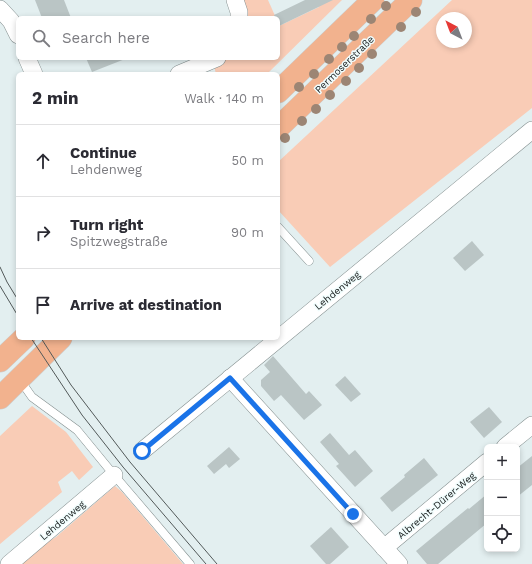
<!DOCTYPE html>
<html lang="en">
<head>
<meta charset="utf-8">
<style>
  :root { --surface:#fff; --page:#f7f7f7; --text:#2b2b33; --muted:#7c7c81; --line:#e1e1e2 }
  body { margin:0; font-family:"Work Sans",sans-serif; background:var(--page); color:var(--text) }
  .controls { position:absolute; right:12px; bottom:12px; display:grid; overflow:hidden; border-radius:6px; box-shadow:0 2px 6px #0003 }
  .controls button { width:36px; height:36px; display:grid; place-items:center; padding:0; border:0; border-bottom:1px solid var(--line); background:var(--surface); color:var(--text); font:20px sans-serif }
  .compass { position:absolute; left:436px; top:12px; width:36px; height:36px; border-radius:50%; background:var(--surface); box-shadow:0 2px 6px #0003; rotate:318deg }
  .stop { position:absolute; width:12px; height:12px; margin:-9px; border:3px solid #1a73e8; border-radius:50%; background:#fff }
  .stop.end { background:#1a73e8; border-color:#fff; box-shadow:0 1px 4px #0008 }
  .list { margin:0; padding:0; list-style:none }
  h2 { display:flex; justify-content:space-between; align-items:center; height:52px; margin:0; padding:0 16px; font-size:17px }
  h2 small { font-size:13px; font-weight:400; color:var(--muted) }
  .list li { display:grid; grid-template-columns:26px 1fr auto; gap:12px; align-items:center; box-sizing:border-box; height:72px; padding:0 16px; border-top:1px solid var(--line) }
  .list b { display:block; font-size:15px; white-space:nowrap }
  .list p { margin:0; font-size:13px; white-space:nowrap; color:var(--muted) }
  .list em { font-size:13px; font-style:normal; color:var(--muted) }
  .icon { flex:none; width:22px; height:22px; fill:none; stroke:currentColor; stroke-width:2; stroke-linecap:round; stroke-linejoin:round }
  .map { position:relative; flex:none; width:532px; height:564px; overflow:hidden }
  .search { position:absolute; background:var(--surface); box-shadow:0 2px 6px #0003; left:16px; top:16px; width:264px; height:44px; display:flex; align-items:center; gap:10px; box-sizing:border-box; padding:0 14px; border-radius:6px; color:var(--muted); font-size:15px }
  .panel { position:absolute; background:var(--surface); box-shadow:0 2px 6px #0003; left:16px; top:72px; width:264px; height:268px; border-radius:6px }
  .map>svg:first-child { display:block }
  .green { fill:#f9ccb6; fill-rule:evenodd }
  .building { fill:#bac5c5 }
  .lines { fill:none; stroke-linecap:round; stroke-linejoin:round }
  .service-casing { stroke:#848f8f; stroke-width:9 }
  .minor-casing { stroke:#848f8f; stroke-width:18 }
  .primary-casing { stroke:#cbcccc; stroke-width:23 }
  .service { stroke:#fff; stroke-width:8 }
  .minor { stroke:#fff; stroke-width:17 }
  .primary { stroke:#f2b28e; stroke-width:22 }
  .tram { stroke:#535a5a; stroke-width:1 }
  .tree { fill:#9c8574 }
  .route { stroke:#1a73e8; stroke-width:5 }
  .labels { text-anchor:middle; stroke-width:3; stroke-linejoin:round; paint-order:stroke }
  .street-label { font-size:10px; fill:#141919; stroke:#f1fdfd }
</style>
</head>
<body>
<div class="map">
<svg width="532" height="564" viewBox="0 0 532 564">
  <rect width="100%" height="100%" fill="#e3eff0"/>
  <!-- green -->
  <g class="green">
    <polygon points="241,0 268,0 276,18 246,18"/>
    <polygon points="316,0 342,0 267,74 216,74 214,66 227,58 278,58 278,24 279,26 319,7"/>
    <path d="M452,0H532V108L330,267L278,210V162ZM442,18H466V42H442Z"/>
    <polygon points="32,406 66,432 93,467 79,480 72,471 58,482 62,492 0,544 0,436"/>
    <polygon points="115,486 122,492 183,564 18,564 30,553 56,537"/>
  </g>
  <!-- building -->
  <g class="building">
    <polygon points="35,0 64,0 71,18 42,18"/>
    <polygon points="305,0 333,0 279,26 278,24 278,18 275,18 274,15"/>
    <polygon points="86,58 125,58 125,59 92,72"/>
    <polygon points="472,241 484,255 465,271 453,258"/>
    <polygon points="273,356 306,394 309,391 322,405 304,420 281,395 274,401 261,386 261,380 270,372 264,365"/>
    <polygon points="345,376 361,394 351,402 335,385"/>
    <polygon points="489,407 502,422 484,438 470,422"/>
    <polygon points="330,433 349,455 355,450 373,471 355,487 336,466 339,464 320,442"/>
    <polygon points="229,447 240,459 229,468 226,464 214,474 207,466"/>
    <polygon points="532,456 532,485 517,497 517,468"/>
    <polygon points="424,458 438,475 392,512 380,498 405,477 404,475"/>
    <polygon points="487,494 487,523 438,564 427,564 416,551 468,508 469,509"/>
    <polygon points="331,527 349,547 330,564 326,564 310,546"/>
  </g>
  <g class="lines">
    <defs>
      <g id="service">
        <polyline points="278,227 309,261"/>
        <polyline points="20,380 32,397 77,430 114,475 190,564"/>
      </g>
      <g id="minor">
        <polyline points="235,0 239,12 239,18"/>
        <polyline points="0,9 11,21 18,35"/>
        <polyline points="27,58 34,74"/>
        <polyline points="179,74 217,58"/>
        <polyline points="230,378 399,564"/>
        <polyline points="505,447 532,425"/>
        <polyline points="142,451 532,130"/>
        <polyline points="384,548 487,462"/>
        <polyline points="9,564 114,475"/>
      </g>
      <g id="primary">
        <polyline points="278,92 373,0"/>
        <polyline points="278,128 411,0"/>
        <polyline points="0,361 24,338"/>
        <polyline points="0,398 61,338"/>
      </g>
    </defs>
    <!-- service casing -->
    <use href="#service" class="service-casing"/>
    <!-- minor casing -->
    <use href="#minor" class="minor-casing"/>
    <!-- primary casing -->
    <use href="#primary" class="primary-casing"/>
    <!-- service -->
    <use href="#service" class="service"/>
    <!-- minor -->
    <use href="#minor" class="minor"/>
    <!-- primary -->
    <use href="#primary" class="primary"/>
    <!-- tram -->
    <g class="tram">
      <polyline points="0,267 7,282 18,300"/>
      <polyline points="0,286 18,316"/>
      <polyline points="31,338 82,415 123,467 206,564"/>
      <polyline points="41,338 71,385 130,462 217,564"/>
    </g>
  </g>
  <!-- trees -->
  <g class="tree">
    <circle cx="386" cy="6" r="5"/>
    <circle cx="416" cy="12" r="5"/>
    <circle cx="371" cy="19" r="5"/>
    <circle cx="401" cy="27" r="5"/>
    <circle cx="354" cy="36" r="5"/>
    <circle cx="342" cy="47" r="5"/>
    <circle cx="372" cy="54" r="5"/>
    <circle cx="329" cy="59" r="5"/>
    <circle cx="359" cy="68" r="5"/>
    <circle cx="314" cy="74" r="5"/>
    <circle cx="346" cy="81" r="5"/>
    <circle cx="299" cy="87" r="5"/>
    <circle cx="330" cy="95" r="5"/>
    <circle cx="316" cy="109" r="5"/>
    <circle cx="302" cy="121" r="5"/>
    <circle cx="285" cy="138" r="5"/>
  </g>
  <g class="lines">
    <!-- route -->
    <polyline class="route" points="142,451 230,378 353,514"/>
  </g>
  <g class="labels">
    <!-- street labels -->
    <g class="street-label">
      <text transform="translate(344 64) rotate(-44)" y="4">Permoserstraße</text>
      <text transform="translate(337 290) rotate(-39)" y="4">Lehdenweg</text>
      <text transform="translate(436 505) rotate(-40)" y="4">Albrecht-Dürer-Weg</text>
      <text transform="translate(62 520) rotate(-40)" y="4">Lehdenweg</text>
    </g>
  </g>
</svg>
<div class="controls">
<button>+</button>
<button>−</button>
<button><svg class="icon" aria-label="locate" viewBox="0 0 24 24"><circle cx="12" cy="12" r="6"/><path d="M12 2v4M12 18v4M2 12h4M18 12h4"/></svg></button>
</div>
<svg class="compass" viewBox="-18 -18 36 36"><path d="M0-13l5 13h-10z" fill="#e53935"/><path d="M0 13l5-13h-10z" fill="#7c7c81"/></svg>
<div class="stop" style="left:142px;top:451px"></div>
<div class="stop end" style="left:353px;top:514px"></div>
<div class="search"><svg class="icon" aria-label="search" viewBox="0 0 24 24"><circle cx="10" cy="10" r="6"/><path d="M15 15l6 6"/></svg>Search here</div>
<section class="panel">
<h2>2 min<small>Walk · 140 m</small></h2>
<ul class="list">
<li><svg class="icon" aria-label="ahead" viewBox="0 0 24 24"><path d="M12 20V5M6 11l6-6 6 6"/></svg><div><b>Continue</b><p>Lehdenweg</p></div><em>50 m</em></li>
<li><svg class="icon" aria-label="right" viewBox="0 0 24 24"><path d="M7 20v-9h11M14 6l5 5-5 5"/></svg><div><b>Turn right</b><p>Spitzwegstraße</p></div><em>90 m</em></li>
<li><svg class="icon" aria-label="arrive" viewBox="0 0 24 24"><path d="M6 21V4h12l-3 4 3 4H6"/></svg><div><b>Arrive at destination</b></div></li>
</ul>
</section>
</div>
</body>
</html>
